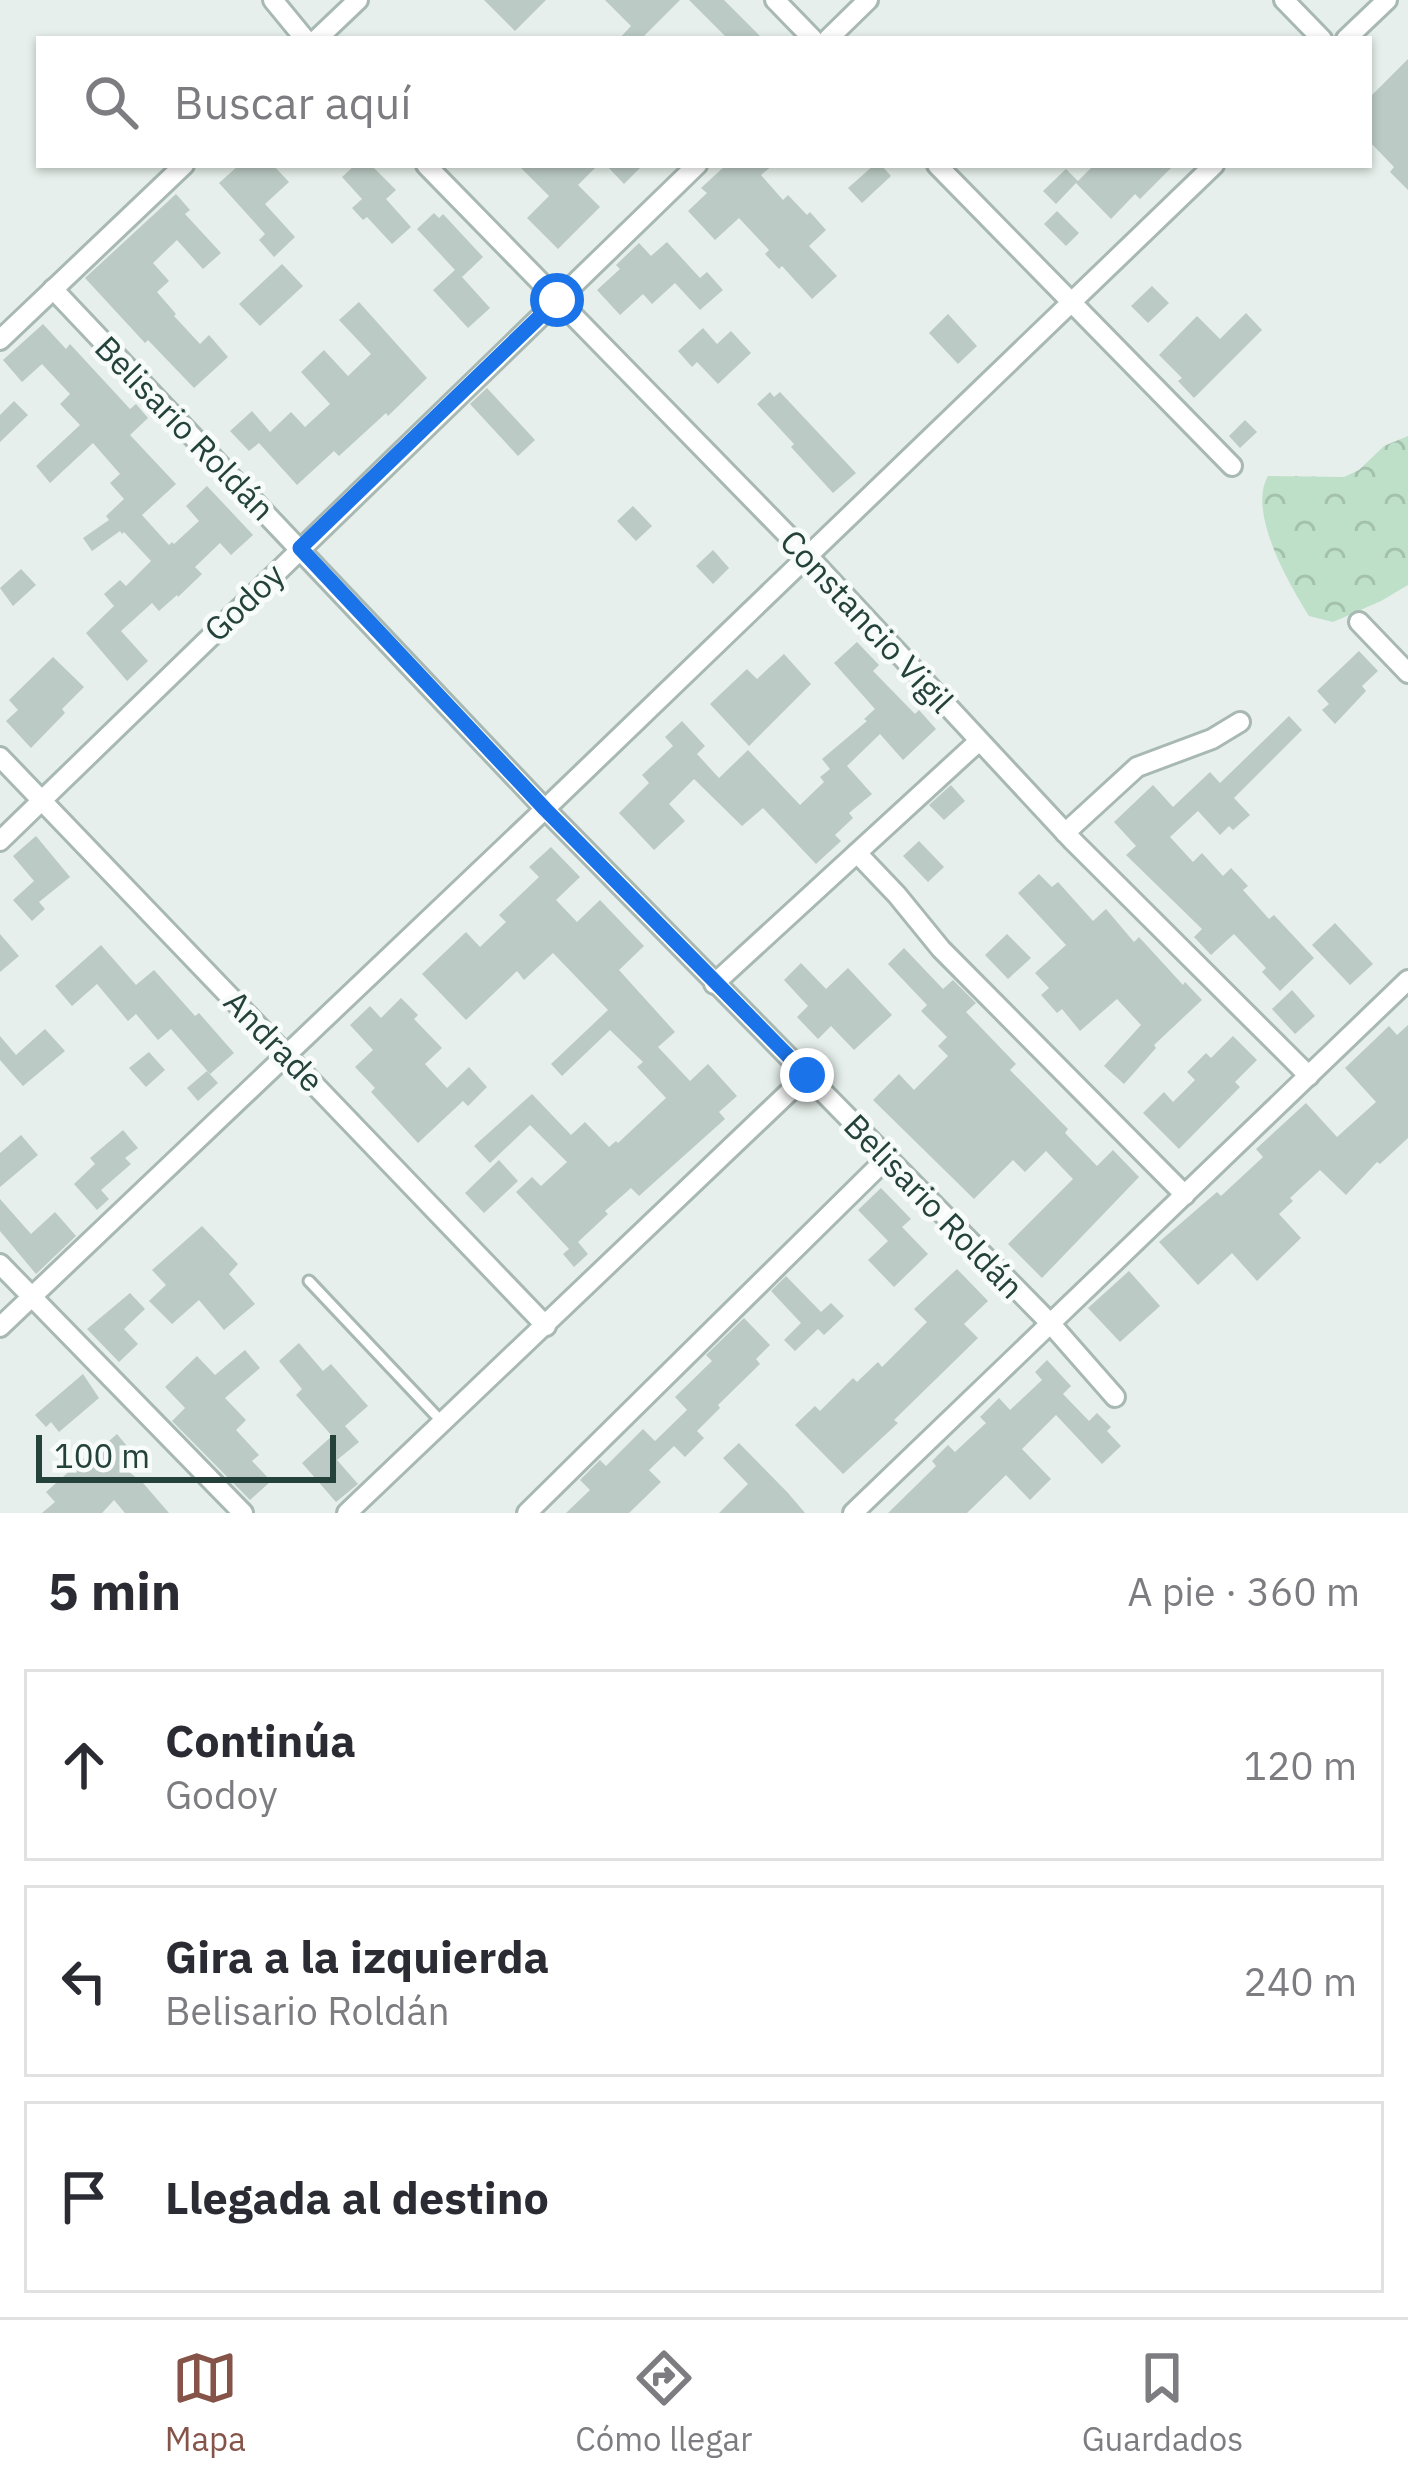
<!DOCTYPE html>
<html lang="es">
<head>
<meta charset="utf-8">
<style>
  :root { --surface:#fff; --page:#f7f7f7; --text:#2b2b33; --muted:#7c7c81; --line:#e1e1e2; --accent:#855347 }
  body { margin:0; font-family:"IBM Plex Sans",sans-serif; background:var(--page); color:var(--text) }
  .scale { position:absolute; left:36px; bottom:30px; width:300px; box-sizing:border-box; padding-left:12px; border:6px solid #24423a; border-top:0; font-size:33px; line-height:42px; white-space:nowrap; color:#24423a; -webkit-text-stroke:9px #f7fbf9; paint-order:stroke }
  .stop { position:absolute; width:36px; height:36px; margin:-27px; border:9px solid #1a73e8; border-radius:50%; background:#fff }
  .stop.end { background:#1a73e8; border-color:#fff; box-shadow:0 3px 12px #0008 }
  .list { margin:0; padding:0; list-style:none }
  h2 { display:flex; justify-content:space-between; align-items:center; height:156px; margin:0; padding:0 48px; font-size:51px }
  h2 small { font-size:39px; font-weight:400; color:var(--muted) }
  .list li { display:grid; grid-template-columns:78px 1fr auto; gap:36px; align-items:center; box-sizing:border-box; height:192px; margin:0 24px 24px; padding:0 24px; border:3px solid var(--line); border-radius:0px }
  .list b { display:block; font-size:45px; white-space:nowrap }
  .list p { margin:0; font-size:39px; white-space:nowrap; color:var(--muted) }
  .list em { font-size:39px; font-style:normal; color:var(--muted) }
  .icon { flex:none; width:66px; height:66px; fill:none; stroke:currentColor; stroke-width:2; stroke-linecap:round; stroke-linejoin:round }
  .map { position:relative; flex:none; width:1408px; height:1513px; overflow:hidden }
  .search { position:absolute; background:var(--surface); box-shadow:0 3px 9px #0004; left:36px; right:36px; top:36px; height:132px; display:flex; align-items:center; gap:30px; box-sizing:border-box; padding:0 42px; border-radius:0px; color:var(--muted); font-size:45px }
  .sheet { height:804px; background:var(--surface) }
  nav { display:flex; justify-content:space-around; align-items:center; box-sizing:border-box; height:168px; border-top:3px solid var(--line); background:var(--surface); font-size:33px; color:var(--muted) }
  nav a { display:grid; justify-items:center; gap:6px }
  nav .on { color:var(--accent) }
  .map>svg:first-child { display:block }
  .forest { fill:url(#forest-crowns) }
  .building { fill:#bbcac4 }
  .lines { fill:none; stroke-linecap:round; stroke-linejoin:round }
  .lane-casing { stroke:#a8b8b2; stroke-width:15 }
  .street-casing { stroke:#a8b8b2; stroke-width:24 }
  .lane { stroke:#fff; stroke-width:9 }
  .street { stroke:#fff; stroke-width:18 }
  .route { stroke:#1a73e8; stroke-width:15 }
  .labels { text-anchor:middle; stroke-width:10; stroke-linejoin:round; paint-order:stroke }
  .street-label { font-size:33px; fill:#24423a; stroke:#f7fbf9 }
</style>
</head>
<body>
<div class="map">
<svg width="1408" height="1513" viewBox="0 0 1408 1513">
  <defs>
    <pattern id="forest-crowns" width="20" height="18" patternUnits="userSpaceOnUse" patternTransform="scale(3)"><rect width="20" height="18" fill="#bfe0c8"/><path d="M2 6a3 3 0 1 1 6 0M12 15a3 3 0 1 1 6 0" fill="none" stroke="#a4c1ad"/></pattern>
  </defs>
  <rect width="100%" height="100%" fill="#e6efeb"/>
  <!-- forest -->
  <path class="forest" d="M1408,436V585L1381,601L1333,622L1309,616C1289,584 1247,512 1268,476L1344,477L1359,470L1384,446Z"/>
  <!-- building -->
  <g class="building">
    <polygon points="484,0 546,0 515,31"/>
    <polygon points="605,0 680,0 641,39 619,39 631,26"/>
    <polygon points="689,0 724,0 763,39 728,39"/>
    <polygon points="1408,59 1408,190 1390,172 1394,167 1369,141 1369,98"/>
    <polygon points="239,165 273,165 289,182 265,204 295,237 274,257 259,240 265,234 219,183"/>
    <polygon points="355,165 371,165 396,190 386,199 411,227 392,244 367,217 363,220 352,208 362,199 342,177"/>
    <polygon points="518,165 598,165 578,185 600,207 558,249 527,218 549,196"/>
    <polygon points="606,165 643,165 624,184"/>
    <polygon points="726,165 773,165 761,175 783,200 788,195 807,215 810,212 826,230 809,246 837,276 812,299 782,266 779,269 765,254 769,250 739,218 715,240 688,211 707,193 701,188"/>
    <polygon points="874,165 881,165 891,176 862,203 848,188"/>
    <polygon points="1094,165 1174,165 1140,199 1135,194 1111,219 1076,183 1056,204 1043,191 1066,169 1078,181"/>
    <polygon points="176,194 190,210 185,214 221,253 203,269 177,240 153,263 169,281 157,292 176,314 174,316 200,344 209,335 228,357 194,388 148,340 145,343 85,278"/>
    <polygon points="1057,211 1079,233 1066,246 1044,224"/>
    <polygon points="434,213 439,218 443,214 483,257 462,277 490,308 468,328 433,290 455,270 417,229"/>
    <polygon points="667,242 700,278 707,272 723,290 700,310 675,283 652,304 643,294 620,315 597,290 620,269 616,265 639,243 651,256"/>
    <polygon points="282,264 303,286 260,326 239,304"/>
    <polygon points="1152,286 1169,303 1148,323 1131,306"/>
    <polygon points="359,302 427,378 388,416 386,413 339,456 334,451 297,485 259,443 249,451 230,431 252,411 270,432 291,412 305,427 330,404 301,372 324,350 348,376 371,354 339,320"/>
    <polygon points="1246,313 1262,330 1194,398 1178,381 1182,378 1159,355 1197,316 1220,339"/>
    <polygon points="948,314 977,346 958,364 929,333"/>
    <polygon points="43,324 66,349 70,344 130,409 136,404 148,418 130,435 176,484 142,515 169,545 172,542 174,544 199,521 186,506 207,486 253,535 231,555 220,543 195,567 202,574 178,597 177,595 159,611 152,603 121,631 148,661 127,681 86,633 114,606 104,594 120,580 126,586 151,561 124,532 122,534 120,531 92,551 83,538 109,520 106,516 124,499 110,483 120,474 93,443 50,483 36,466 80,425 60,404 70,394 42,364 22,382 3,360"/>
    <polygon points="703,328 717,344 731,331 751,353 718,384 697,362 692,367 678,351"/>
    <polygon points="487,388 535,440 518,456 470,404"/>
    <polygon points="770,392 774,397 780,392 856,473 833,493 791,447 794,444 757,404"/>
    <polygon points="14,401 28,415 0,442 0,415"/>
    <polygon points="1245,420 1257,432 1240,448 1229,436"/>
    <polygon points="633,506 652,526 636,541 617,521"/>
    <polygon points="713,550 729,568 713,584 696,566"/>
    <polygon points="21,569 36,585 13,606 0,588"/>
    <polygon points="857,642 879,665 873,671 915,714 919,710 936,729 903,760 880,734 847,766 872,794 849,813 853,818 835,835 841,841 816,864 763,808 742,826 694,779 669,804 685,821 654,850 619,813 649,783 642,775 673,746 665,737 682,721 705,746 697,754 719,778 748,750 800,805 824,782 820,777 830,769 822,759 867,721 864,719 875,709 834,663"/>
    <polygon points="1359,651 1378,671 1362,686 1366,691 1335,724 1322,710 1329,704 1317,691"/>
    <polygon points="784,654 811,684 749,746 710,704 747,669 757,679"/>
    <polygon points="53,657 84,687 62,709 65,713 31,748 6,721 18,710 9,700"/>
    <polygon points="1289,716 1302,730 1234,798 1250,815 1233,830 1229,826 1220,835 1198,811 1170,837 1193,862 1202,853 1223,876 1231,868 1248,886 1243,890 1269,919 1274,915 1314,958 1280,991 1262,972 1266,968 1234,934 1211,955 1194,937 1202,929 1126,855 1136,846 1114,822 1153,785 1173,807 1210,772 1220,783"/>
    <polygon points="951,785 965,801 944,820 929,805"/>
    <polygon points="36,836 70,877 39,902 45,909 32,921 13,900 34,881 13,856"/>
    <polygon points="919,841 944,867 928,882 903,856"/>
    <polygon points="551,847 580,877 556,900 577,922 600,900 644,946 619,970 675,1032 658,1047 690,1081 708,1064 737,1096 719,1112 725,1119 639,1196 631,1188 605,1211 608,1214 578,1242 588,1254 574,1267 563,1254 569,1249 516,1192 532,1177 541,1186 567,1162 530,1125 490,1163 474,1146 532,1094 571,1135 585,1122 609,1147 616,1141 618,1143 666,1098 637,1067 643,1062 610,1030 562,1076 551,1064 608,1010 553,953 524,980 517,971 466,1020 422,974 466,932 480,947 506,922 499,915 539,877 529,867"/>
    <polygon points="1039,874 1052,887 1058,882 1093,921 1106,909 1134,942 1139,937 1183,985 1185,982 1202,1000 1154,1045 1156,1048 1124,1084 1104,1066 1141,1025 1117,999 1080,1031 1062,1009 1057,1013 1041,995 1049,988 1035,973 1066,945 1018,893"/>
    <polygon points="1335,923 1373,964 1350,985 1312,945"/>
    <polygon points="0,934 19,956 0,972"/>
    <polygon points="1007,934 1031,958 1008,979 985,955"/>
    <polygon points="101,945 136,985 154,970 195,1016 199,1013 234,1053 210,1074 171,1029 158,1040 136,1014 128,1021 97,984 72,1006 55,986"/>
    <polygon points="904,948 943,989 953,980 976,1003 966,1012 1016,1064 1010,1070 1068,1129 1065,1133 1097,1166 1113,1150 1139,1177 1042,1278 1008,1244 1073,1179 1046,1151 1025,1172 1013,1160 974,1199 873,1100 899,1074 914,1090 948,1056 938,1046 947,1037 921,1011 927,1005 888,964"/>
    <polygon points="801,963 826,989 848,968 892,1015 854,1050 831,1026 818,1039 797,1017 808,1006 784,980"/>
    <polygon points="1292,990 1315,1016 1295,1034 1272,1009"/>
    <polygon points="401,998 418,1015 414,1019 442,1048 425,1064 447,1088 469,1067 487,1087 468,1106 463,1101 418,1143 371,1092 375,1088 355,1067 373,1050 350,1025 370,1006 381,1018"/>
    <polygon points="1408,1025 1408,1138 1380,1164 1377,1162 1346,1195 1320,1170 1290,1198 1293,1201 1279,1214 1301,1238 1257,1281 1232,1253 1198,1285 1159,1242 1217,1192 1221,1196 1263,1157 1256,1149 1306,1103 1337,1137 1376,1102 1345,1068 1389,1026 1397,1035"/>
    <polygon points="45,1029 65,1051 23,1086 0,1060 0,1036 16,1055"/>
    <polygon points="1233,1036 1257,1060 1235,1082 1240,1087 1179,1149 1143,1113 1164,1092 1173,1102 1195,1080 1187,1072 1206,1053 1211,1058"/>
    <polygon points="149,1052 165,1070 146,1087 129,1068"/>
    <polygon points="207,1071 218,1083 198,1101 187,1088"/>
    <polygon points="123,1130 138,1148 125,1158 131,1164 101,1190 109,1199 97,1210 74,1184 95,1164 90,1158"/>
    <polygon points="21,1135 38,1155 0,1187 0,1153"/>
    <polygon points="499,1160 518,1181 484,1213 465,1193"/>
    <polygon points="881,1188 911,1219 902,1227 928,1254 894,1287 868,1260 888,1241 858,1210"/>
    <polygon points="0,1199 31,1234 55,1212 76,1236 36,1274 0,1231"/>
    <polygon points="202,1226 238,1264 229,1274 255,1304 224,1330 199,1300 172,1324 149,1301 166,1285 152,1270"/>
    <polygon points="957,1269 988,1301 964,1324 978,1338 894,1420 898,1423 843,1474 795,1425 815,1406 820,1411 853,1378 857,1382 878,1362 882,1367 927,1322 914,1309"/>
    <polygon points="1129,1271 1160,1306 1120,1342 1088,1308"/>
    <polygon points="786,1276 821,1312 831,1303 844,1316 824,1335 818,1329 795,1351 784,1340 801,1323 771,1291"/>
    <polygon points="130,1293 145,1309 124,1329 138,1344 119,1362 87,1329"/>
    <polygon points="744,1318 770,1345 756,1359 760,1364 718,1405 720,1408 697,1431 704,1438 685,1457 674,1446 649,1470 661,1482 629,1513 566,1513 590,1490 580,1480 600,1460 606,1466 643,1429 655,1441 687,1410 675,1397 712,1361 706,1355"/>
    <polygon points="299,1343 323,1371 331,1364 368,1406 345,1426 359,1442 337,1460 358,1484 336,1502 302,1463 332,1436 296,1395 302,1389 279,1361"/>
    <polygon points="245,1350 260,1368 225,1398 246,1420 236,1430 259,1455 252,1461 271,1481 250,1500 172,1421 185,1408 165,1387 197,1356 215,1375"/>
    <polygon points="1047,1360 1071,1386 1063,1394 1089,1421 1097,1413 1111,1427 1107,1431 1121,1446 1102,1464 1056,1415 1022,1449 1051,1479 1030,1500 1006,1475 967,1513 888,1513 936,1466 932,1461 948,1445 955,1452 986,1423 980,1417 999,1398 1010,1410 1042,1380 1035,1372"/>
    <polygon points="83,1374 99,1398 59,1432 51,1422 46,1427 35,1415"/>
    <polygon points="117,1434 132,1452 119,1464 143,1483 169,1513 125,1513 114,1500 102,1513 42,1513 55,1502 46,1492 91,1452 93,1455"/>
    <polygon points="739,1443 788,1493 805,1513 719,1513 748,1484 723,1458"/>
  </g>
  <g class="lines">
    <defs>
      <polyline id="lane" points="309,1281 443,1423"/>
      <g id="street">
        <polyline points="273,0 305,39"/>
        <polyline points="775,0 813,39"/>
        <polyline points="1284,0 1322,39"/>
        <polyline points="317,39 358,0"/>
        <polyline points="828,39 868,0"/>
        <polyline points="1346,39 1387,0"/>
        <polyline points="426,165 808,556 1073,841 1309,1076"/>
        <polyline points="937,165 1232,466"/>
        <polyline points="53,289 545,809 1050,1323 1115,1397"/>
        <polyline points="0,340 184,165"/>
        <polyline points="1359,622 1408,673"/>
        <polyline points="0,757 546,1326"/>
        <polyline points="1065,833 1137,767 1212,739 1240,722"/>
        <polyline points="0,841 697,165"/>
        <polyline points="857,853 897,895 941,949 1185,1195"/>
        <polyline points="714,984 979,741"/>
        <polyline points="0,1264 243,1513"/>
        <polyline points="0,1327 545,809 1214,165"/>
        <polyline points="347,1513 807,1075"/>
        <polyline points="527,1513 886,1159"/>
        <polyline points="853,1513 1408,980"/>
      </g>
    </defs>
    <!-- lane casing -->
    <use href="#lane" class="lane-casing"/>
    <!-- street casing -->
    <use href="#street" class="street-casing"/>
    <!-- lane -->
    <use href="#lane" class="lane"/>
    <!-- street -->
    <use href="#street" class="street"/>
  </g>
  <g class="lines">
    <!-- route -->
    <polyline class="route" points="557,300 300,548 545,809 807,1075"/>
  </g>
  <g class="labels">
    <!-- street labels -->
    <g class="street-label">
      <text transform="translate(185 428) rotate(46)" y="12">Belisario Roldán</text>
      <text transform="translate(244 602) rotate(-44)" y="12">Godoy</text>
      <text transform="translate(867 621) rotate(47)" y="12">Constancio Vigil</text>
      <text transform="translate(274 1041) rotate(46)" y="12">Andrade</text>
      <text transform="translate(934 1206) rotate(46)" y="12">Belisario Roldán</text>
    </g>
  </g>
</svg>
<div class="scale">100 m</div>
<div class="stop" style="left:557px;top:300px"></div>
<div class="stop end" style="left:807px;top:1075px"></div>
<div class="search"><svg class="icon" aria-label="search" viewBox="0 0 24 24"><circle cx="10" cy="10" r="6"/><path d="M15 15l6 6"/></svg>Buscar aquí</div>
</div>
<section class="sheet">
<h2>5 min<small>A pie · 360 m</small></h2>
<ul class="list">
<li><svg class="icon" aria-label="ahead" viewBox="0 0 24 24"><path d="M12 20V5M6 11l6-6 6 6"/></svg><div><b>Continúa</b><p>Godoy</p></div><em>120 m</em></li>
<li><svg class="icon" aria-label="left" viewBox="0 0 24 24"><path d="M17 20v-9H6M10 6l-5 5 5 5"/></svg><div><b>Gira a la izquierda</b><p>Belisario Roldán</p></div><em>240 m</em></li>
<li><svg class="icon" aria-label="arrive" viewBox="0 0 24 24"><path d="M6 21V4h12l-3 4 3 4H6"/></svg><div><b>Llegada al destino</b></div></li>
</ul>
</section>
<nav>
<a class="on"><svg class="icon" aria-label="map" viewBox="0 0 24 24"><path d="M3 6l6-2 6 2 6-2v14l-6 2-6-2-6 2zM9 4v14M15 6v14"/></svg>Mapa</a>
<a><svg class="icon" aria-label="directions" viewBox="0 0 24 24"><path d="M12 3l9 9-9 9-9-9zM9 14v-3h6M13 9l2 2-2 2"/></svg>Cómo llegar</a>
<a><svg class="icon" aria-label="saved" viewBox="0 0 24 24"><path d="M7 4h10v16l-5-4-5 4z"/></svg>Guardados</a>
</nav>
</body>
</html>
